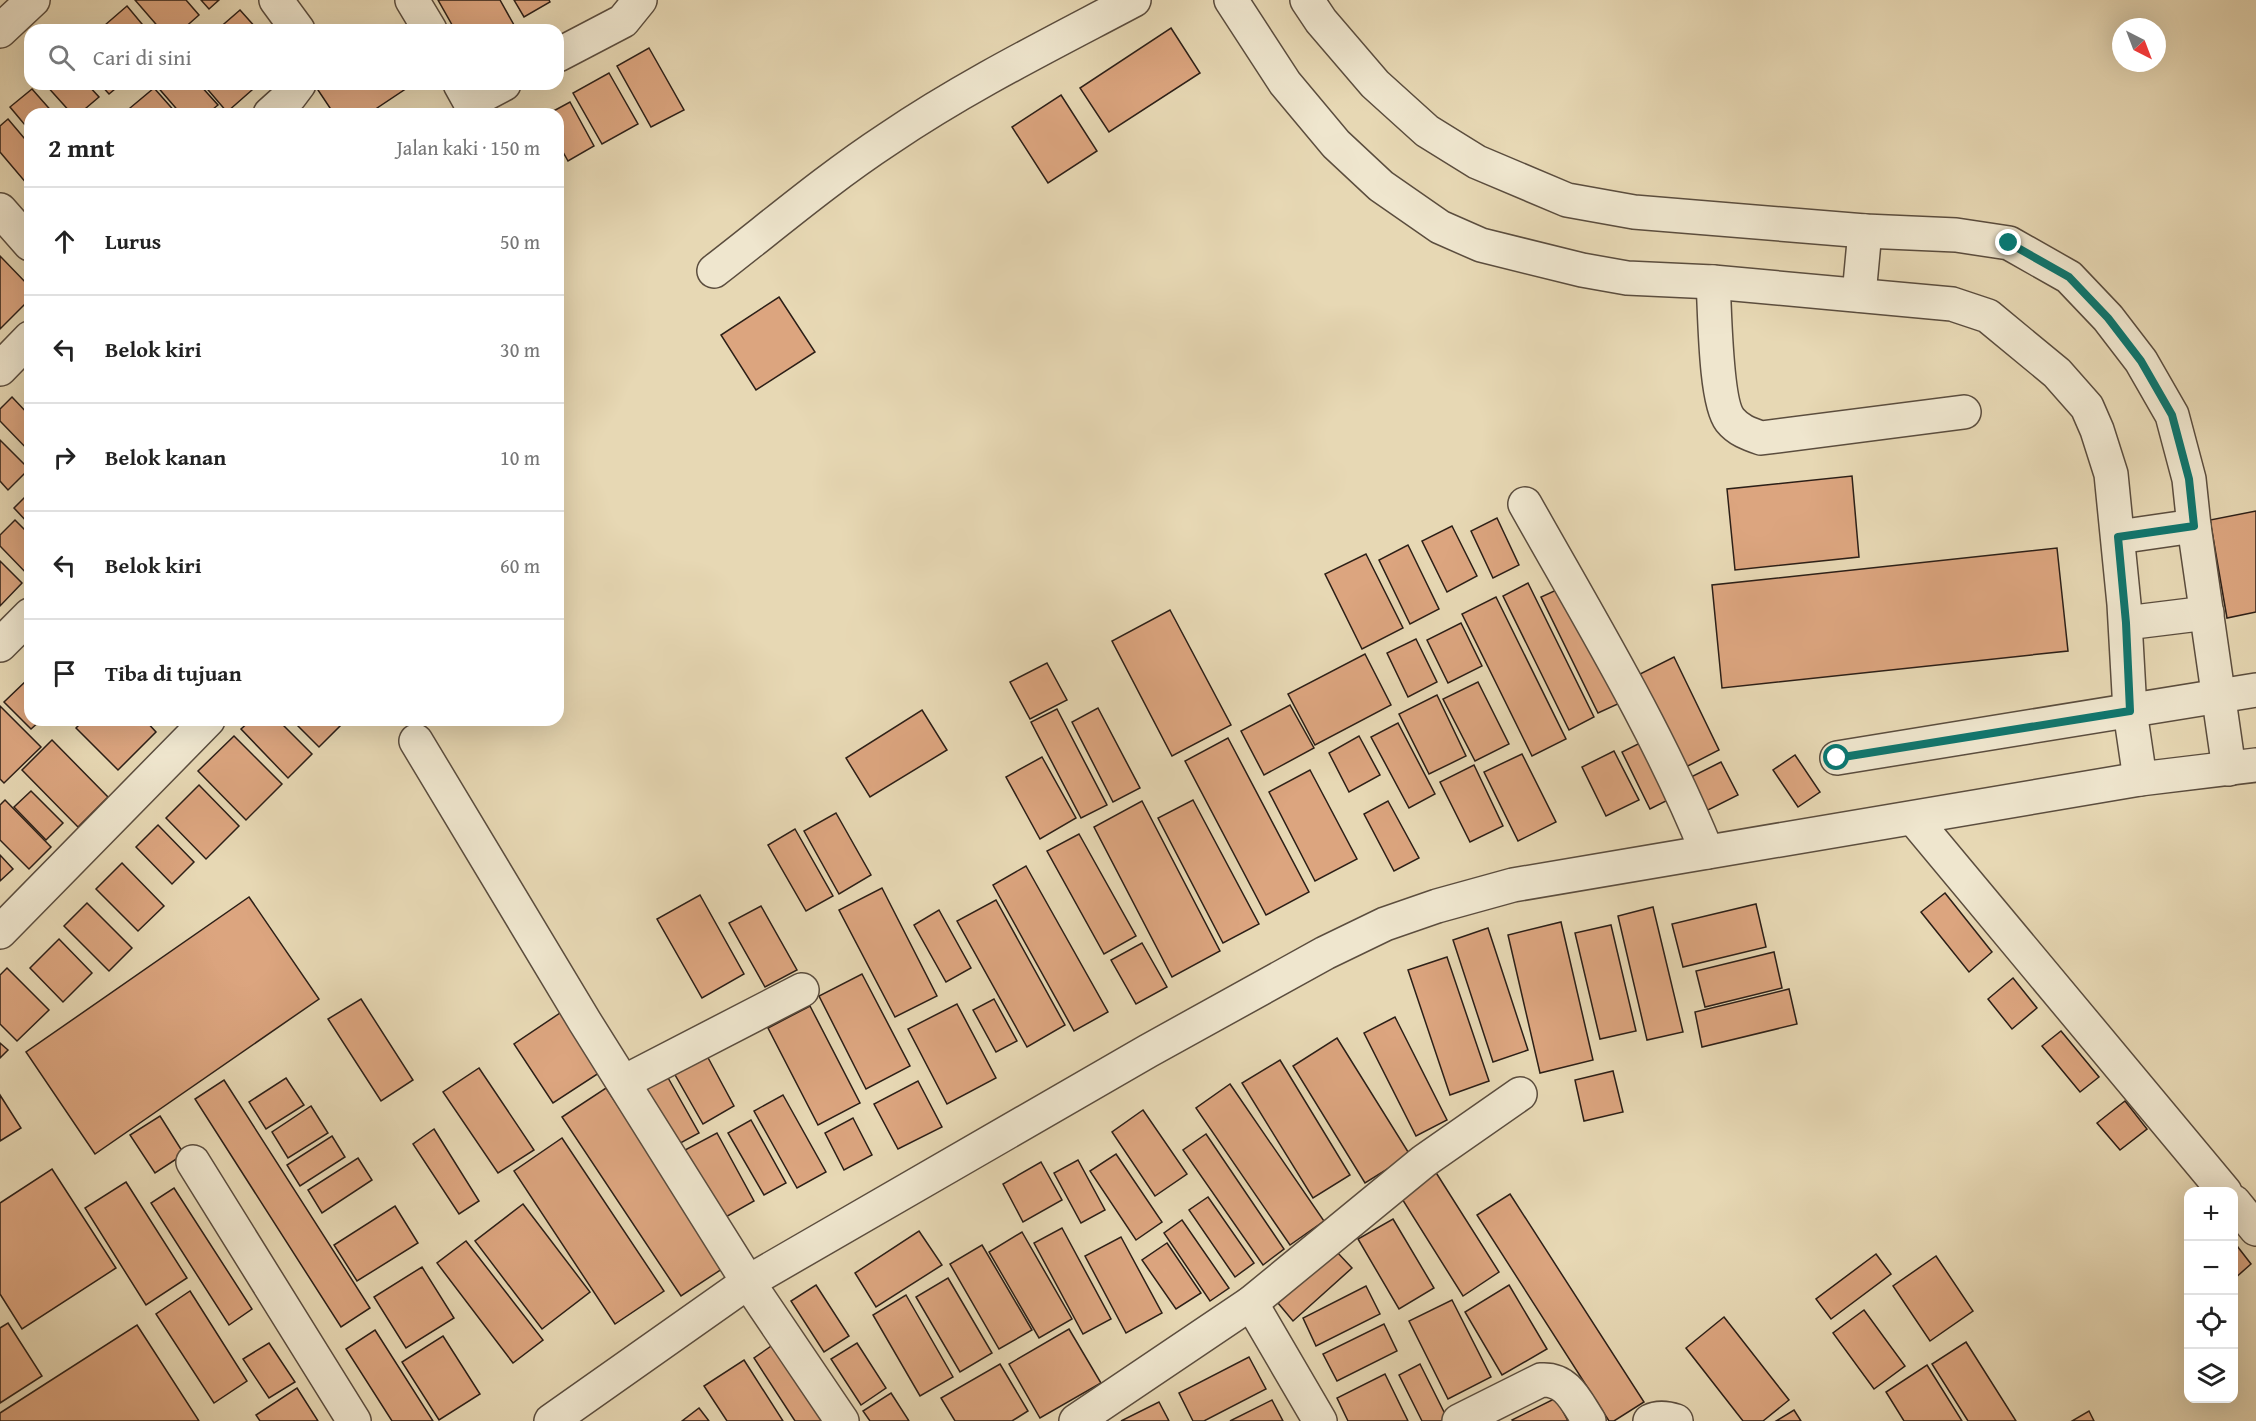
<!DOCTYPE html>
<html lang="id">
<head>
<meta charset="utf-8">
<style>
  :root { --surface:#fff; --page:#f2f2f2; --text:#222; --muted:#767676; --line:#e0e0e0 }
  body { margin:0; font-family:"Gentium Book Plus",serif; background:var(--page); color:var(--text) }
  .controls { position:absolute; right:18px; bottom:18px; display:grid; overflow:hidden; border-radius:12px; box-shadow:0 6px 24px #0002 }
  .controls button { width:54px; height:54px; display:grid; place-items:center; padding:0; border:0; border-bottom:2px solid var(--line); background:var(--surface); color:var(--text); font:30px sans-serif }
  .compass { position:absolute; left:2112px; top:18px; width:54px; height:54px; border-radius:50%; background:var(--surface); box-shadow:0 6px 24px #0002; rotate:138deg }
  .stop { position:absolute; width:18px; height:18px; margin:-14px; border:4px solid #0f766e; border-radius:50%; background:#fff }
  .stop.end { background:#0f766e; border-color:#fff; box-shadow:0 2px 6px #0008 }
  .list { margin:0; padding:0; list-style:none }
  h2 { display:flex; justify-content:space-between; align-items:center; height:78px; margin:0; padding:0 24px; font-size:26px }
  h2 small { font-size:20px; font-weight:400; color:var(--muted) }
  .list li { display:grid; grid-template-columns:39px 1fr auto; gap:18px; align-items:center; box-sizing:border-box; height:108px; padding:0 24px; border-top:2px solid var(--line) }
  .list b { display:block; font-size:22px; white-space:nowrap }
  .list em { font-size:20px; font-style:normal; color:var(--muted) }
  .icon { flex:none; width:33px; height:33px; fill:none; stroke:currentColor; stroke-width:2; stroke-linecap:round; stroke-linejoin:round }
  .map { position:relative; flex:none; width:2256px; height:1421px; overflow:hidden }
  .search { position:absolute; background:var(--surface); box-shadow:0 6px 24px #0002; left:24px; top:24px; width:540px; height:66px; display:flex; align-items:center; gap:15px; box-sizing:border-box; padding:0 21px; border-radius:18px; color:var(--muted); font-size:22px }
  .panel { position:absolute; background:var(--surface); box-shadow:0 6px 24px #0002; left:24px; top:108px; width:540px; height:618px; border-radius:18px }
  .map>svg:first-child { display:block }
  .building { fill:#dca57f; stroke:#2c1f17; stroke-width:1.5 }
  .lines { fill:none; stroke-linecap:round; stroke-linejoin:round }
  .minor-casing { stroke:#5b4d3e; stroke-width:36 }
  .minor { stroke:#efe6ce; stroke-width:33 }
  .route { stroke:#0f766e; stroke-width:8 }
</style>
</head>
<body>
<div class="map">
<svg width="2256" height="1421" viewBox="0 0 2256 1421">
  <rect width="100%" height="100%" fill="#e7d8b4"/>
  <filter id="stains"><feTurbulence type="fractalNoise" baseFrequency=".00333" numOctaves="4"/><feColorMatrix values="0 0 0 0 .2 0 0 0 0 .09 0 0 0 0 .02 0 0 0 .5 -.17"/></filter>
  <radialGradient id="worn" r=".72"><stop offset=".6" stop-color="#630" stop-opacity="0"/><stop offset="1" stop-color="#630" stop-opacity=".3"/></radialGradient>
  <!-- building -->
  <g class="building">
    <polygon points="135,0 186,0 199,15 182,30 161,30"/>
    <polygon points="201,0 219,0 209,9"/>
    <polygon points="438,0 500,0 514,25 506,30 455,30"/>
    <polygon points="514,0 549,0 550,2 524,17"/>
    <polygon points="127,6 147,30 109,30 105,25"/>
    <polygon points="240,10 258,30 217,30"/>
    <polygon points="1171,28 1200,73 1109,132 1080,88"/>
    <polygon points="649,48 684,110 651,127 617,66"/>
    <polygon points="609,73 638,124 602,144 573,93"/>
    <polygon points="45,84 87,84 99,97 79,114 72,114"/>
    <polygon points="100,84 121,84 109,94"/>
    <polygon points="155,84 199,84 218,105 207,114 181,114"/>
    <polygon points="203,84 247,84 252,90 227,112"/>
    <polygon points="314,84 413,84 368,114 334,114"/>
    <polygon points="154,88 177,114 135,114 130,108"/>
    <polygon points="32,89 54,114 30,114 30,131 10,107"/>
    <polygon points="1061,95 1097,151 1048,183 1012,127"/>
    <polygon points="570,102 594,146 568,161 558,143 558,114 548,114"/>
    <polygon points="8,119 30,145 30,181 27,184 0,152 0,126"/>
    <polygon points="0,256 30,287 30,299 0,329"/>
    <polygon points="779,297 815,352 756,390 721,335"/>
    <polygon points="12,397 30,416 30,452 0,421 0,409"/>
    <polygon points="0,440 29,469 8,490 0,481"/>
    <polygon points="1852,476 1859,557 1735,570 1727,489"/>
    <polygon points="30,492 30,525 14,508"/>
    <polygon points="2256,511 2256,612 2227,618 2210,520"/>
    <polygon points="1497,518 1519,565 1493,578 1471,531"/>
    <polygon points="15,520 30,535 30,577 0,546 0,535"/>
    <polygon points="1452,526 1477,576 1447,592 1422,541"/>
    <polygon points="1408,545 1439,609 1410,624 1379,560"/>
    <polygon points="2057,548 2068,651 1722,688 1712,585"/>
    <polygon points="1366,554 1403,628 1362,649 1325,574"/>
    <polygon points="0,561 22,583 0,606"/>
    <polygon points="1528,583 1594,717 1569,730 1503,596"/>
    <polygon points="1563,587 1620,703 1598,713 1541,597"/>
    <polygon points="1496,597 1566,739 1532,756 1462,614"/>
    <polygon points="1170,610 1231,725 1172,756 1112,641"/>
    <polygon points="1461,623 1482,666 1448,683 1427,640"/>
    <polygon points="1416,639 1437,682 1408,697 1387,653"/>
    <polygon points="1365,654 1391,705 1315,745 1288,694"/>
    <polygon points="1674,657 1719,750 1676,772 1630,679"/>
    <polygon points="1047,663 1067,700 1030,719 1010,682"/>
    <polygon points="27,680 30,682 30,720 41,720 31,729 4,702"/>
    <polygon points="1478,682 1509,744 1475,761 1443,699"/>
    <polygon points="1437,695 1466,756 1429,774 1399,714"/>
    <polygon points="1290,705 1314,748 1264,775 1241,731"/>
    <polygon points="0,706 41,747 4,783 0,779"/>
    <polygon points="1098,708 1140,788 1113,802 1072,722"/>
    <polygon points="1057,709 1107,805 1081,818 1031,722"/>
    <polygon points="922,710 947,750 870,797 846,758"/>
    <polygon points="84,720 145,720 156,732 118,770 76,728"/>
    <polygon points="251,720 278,720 312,754 288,778 241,729"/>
    <polygon points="292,720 341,720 344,722 319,747"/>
    <polygon points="1398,723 1435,794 1409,808 1371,737"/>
    <polygon points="234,736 282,784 246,820 198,771"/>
    <polygon points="1359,736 1380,775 1349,792 1329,753"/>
    <polygon points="1228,738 1309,892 1266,915 1185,761"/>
    <polygon points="52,740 108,797 78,827 22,770"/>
    <polygon points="1646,740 1674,797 1650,809 1622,752"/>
    <polygon points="1614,751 1639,800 1606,816 1582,767"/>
    <polygon points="1522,754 1556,822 1518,841 1484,772"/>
    <polygon points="1795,755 1820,792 1798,807 1773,770"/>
    <polygon points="1042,757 1076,818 1040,839 1006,777"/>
    <polygon points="1721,762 1738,795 1700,814 1683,781"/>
    <polygon points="1474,765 1503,826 1470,842 1440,782"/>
    <polygon points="1310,770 1357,859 1315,881 1269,792"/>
    <polygon points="199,785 239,826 206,859 166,818"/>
    <polygon points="31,791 63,823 46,840 14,807"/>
    <polygon points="5,800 51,847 29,869 0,840 0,805"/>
    <polygon points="1193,800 1259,924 1223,943 1158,818"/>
    <polygon points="1142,801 1220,951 1172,977 1094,827"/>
    <polygon points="1388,801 1419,858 1394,871 1364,814"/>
    <polygon points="836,813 871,875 839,894 804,831"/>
    <polygon points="158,825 194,862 172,884 136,847"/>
    <polygon points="795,829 833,896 806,911 768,845"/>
    <polygon points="1079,834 1136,936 1104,954 1047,851"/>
    <polygon points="0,855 13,869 0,881"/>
    <polygon points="122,863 164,906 138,931 96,889"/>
    <polygon points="1026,866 1108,1012 1074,1031 993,885"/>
    <polygon points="882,888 937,996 895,1017 839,910"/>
    <polygon points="1945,893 1992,952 1969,972 1921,912"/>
    <polygon points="700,895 744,974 702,998 657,919"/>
    <polygon points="249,897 319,999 95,1154 26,1052"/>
    <polygon points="996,900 1065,1025 1027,1047 957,921"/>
    <polygon points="87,903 132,948 109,971 64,926"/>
    <polygon points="1756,904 1766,947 1683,967 1672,924"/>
    <polygon points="761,906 797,970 765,987 729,923"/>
    <polygon points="1653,907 1683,1032 1647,1040 1618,916"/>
    <polygon points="939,910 971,968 946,982 914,925"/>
    <polygon points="1561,922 1593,1060 1540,1073 1508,935"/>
    <polygon points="1611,925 1636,1031 1600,1039 1575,933"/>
    <polygon points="1488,928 1528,1050 1493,1062 1453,940"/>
    <polygon points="59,939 92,973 63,1002 30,968"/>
    <polygon points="1142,943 1167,987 1136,1004 1111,960"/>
    <polygon points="1774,952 1782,988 1705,1007 1696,971"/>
    <polygon points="1447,957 1489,1081 1450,1095 1408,970"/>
    <polygon points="7,968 49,1010 17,1041 0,1024 0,975"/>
    <polygon points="862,974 910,1066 866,1089 819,996"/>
    <polygon points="2013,978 2037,1008 2012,1029 1988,999"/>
    <polygon points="1789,989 1797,1024 1702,1047 1695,1012"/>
    <polygon points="361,999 413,1080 381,1101 328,1019"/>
    <polygon points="994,999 1017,1041 996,1052 973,1010"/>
    <polygon points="957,1004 996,1078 947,1104 908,1029"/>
    <polygon points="810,1006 860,1103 818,1125 768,1028"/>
    <polygon points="563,1011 602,1071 553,1103 514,1044"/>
    <polygon points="1395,1017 1447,1120 1416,1136 1364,1033"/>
    <polygon points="2061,1031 2099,1077 2080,1092 2042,1046"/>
    <polygon points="1337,1038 1410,1155 1365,1183 1293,1066"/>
    <polygon points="0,1043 8,1050 0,1058"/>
    <polygon points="706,1054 734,1106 703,1124 674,1073"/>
    <polygon points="1280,1060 1350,1175 1313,1198 1242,1083"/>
    <polygon points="479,1068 534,1150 498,1173 443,1092"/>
    <polygon points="1613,1071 1623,1112 1584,1121 1575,1080"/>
    <polygon points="667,1076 699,1133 673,1147 641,1091"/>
    <polygon points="286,1078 304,1105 266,1129 249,1102"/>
    <polygon points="224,1080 370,1308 341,1327 195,1099"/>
    <polygon points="918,1081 942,1127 898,1149 874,1104"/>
    <polygon points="1230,1084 1324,1221 1290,1245 1196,1108"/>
    <polygon points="606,1088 725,1267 681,1296 562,1117"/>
    <polygon points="0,1095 21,1128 0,1141"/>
    <polygon points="783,1095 826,1172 797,1188 754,1111"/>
    <polygon points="2125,1101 2147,1129 2120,1150 2097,1123"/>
    <polygon points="311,1106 328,1133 288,1158 272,1132"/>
    <polygon points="1143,1110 1187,1174 1155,1196 1112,1132"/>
    <polygon points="160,1116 184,1154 155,1173 130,1135"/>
    <polygon points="853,1118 872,1155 844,1170 825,1133"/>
    <polygon points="751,1120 786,1183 764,1195 728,1133"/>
    <polygon points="434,1129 479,1201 459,1214 413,1144"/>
    <polygon points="717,1133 754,1201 724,1218 685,1150"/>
    <polygon points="1206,1134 1284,1249 1263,1265 1183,1150"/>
    <polygon points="332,1136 345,1157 300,1186 287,1165"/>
    <polygon points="562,1138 664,1291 615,1324 514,1171"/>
    <polygon points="1116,1154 1162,1222 1136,1240 1090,1171"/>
    <polygon points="358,1158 372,1180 322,1213 308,1190"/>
    <polygon points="1078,1160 1105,1210 1081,1223 1054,1173"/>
    <polygon points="1041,1162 1062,1200 1023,1222 1003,1184"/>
    <polygon points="52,1169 116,1268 22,1329 0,1294 0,1203"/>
    <polygon points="1435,1171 1499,1272 1463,1296 1399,1194"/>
    <polygon points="126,1182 187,1278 146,1305 85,1208"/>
    <polygon points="174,1188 252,1309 229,1325 151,1203"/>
    <polygon points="1510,1194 1644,1402 1614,1421 1609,1421 1477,1215"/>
    <polygon points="1208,1197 1254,1263 1235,1277 1189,1210"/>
    <polygon points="523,1204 590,1292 542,1329 475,1241"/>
    <polygon points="395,1206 418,1243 357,1281 334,1245"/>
    <polygon points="1393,1219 1434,1288 1399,1309 1358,1239"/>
    <polygon points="1182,1220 1229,1288 1210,1301 1164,1233"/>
    <polygon points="1062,1228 1111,1319 1083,1334 1034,1243"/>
    <polygon points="919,1231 942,1265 876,1307 855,1273"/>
    <polygon points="1022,1232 1072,1319 1039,1338 989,1252"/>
    <polygon points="1121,1237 1162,1313 1126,1333 1085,1256"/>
    <polygon points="466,1241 543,1340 513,1363 437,1263"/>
    <polygon points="2234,1242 2251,1264 2234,1279"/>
    <polygon points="1167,1243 1201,1293 1176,1309 1142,1260"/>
    <polygon points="982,1245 1032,1330 999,1349 950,1264"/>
    <polygon points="1336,1251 1352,1268 1293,1321 1278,1303"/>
    <polygon points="1876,1254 1891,1274 1831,1319 1816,1299"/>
    <polygon points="1936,1256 1973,1311 1930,1341 1893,1286"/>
    <polygon points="422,1267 454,1318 406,1348 374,1297"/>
    <polygon points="948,1278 992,1353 960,1372 916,1297"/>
    <polygon points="816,1285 849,1336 824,1352 791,1301"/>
    <polygon points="1509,1285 1547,1349 1502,1375 1465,1312"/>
    <polygon points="1366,1286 1380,1314 1316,1346 1303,1318"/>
    <polygon points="190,1291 247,1381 214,1403 156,1314"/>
    <polygon points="906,1295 953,1377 920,1396 873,1315"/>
    <polygon points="1452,1300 1491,1377 1448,1399 1409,1321"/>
    <polygon points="1864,1310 1905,1366 1874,1389 1833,1333"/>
    <polygon points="1724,1317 1789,1400 1763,1421 1743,1421 1686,1348"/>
    <polygon points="8,1323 42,1376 0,1403 0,1328"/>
    <polygon points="1384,1324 1397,1351 1337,1381 1323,1354"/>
    <polygon points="137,1325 199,1421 0,1421 0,1413"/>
    <polygon points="1069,1329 1101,1383 1040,1418 1009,1364"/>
    <polygon points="375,1330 433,1421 392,1421 346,1349"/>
    <polygon points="443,1336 480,1394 439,1420 402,1362"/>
    <polygon points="777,1342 828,1421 795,1421 754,1358"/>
    <polygon points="1966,1342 2016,1421 1968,1421 1932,1364"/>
    <polygon points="269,1343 295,1382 269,1398 243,1359"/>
    <polygon points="857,1343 886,1388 861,1405 831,1359"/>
    <polygon points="1249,1357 1266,1389 1204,1421 1193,1421 1179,1393"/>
    <polygon points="744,1360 783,1421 727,1421 704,1386"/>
    <polygon points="1000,1364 1028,1411 1012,1421 955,1421 941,1398"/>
    <polygon points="1420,1364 1447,1418 1441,1421 1422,1421 1399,1375"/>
    <polygon points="1927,1365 1962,1421 1904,1421 1886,1392"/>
    <polygon points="1385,1374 1408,1421 1348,1421 1337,1398"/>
    <polygon points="297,1388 318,1421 260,1421 256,1415"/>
    <polygon points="891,1393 909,1421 870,1421 863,1411"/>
    <polygon points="1556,1398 1568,1421 1513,1421 1512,1420"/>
    <polygon points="1272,1400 1283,1421 1230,1421"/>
    <polygon points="1159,1402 1169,1421 1121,1421"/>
    <polygon points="699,1408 709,1421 682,1421"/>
    <polygon points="1794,1410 1801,1421 1776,1421"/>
    <polygon points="2089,1411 2094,1421 2072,1421"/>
  </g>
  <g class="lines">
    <defs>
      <g id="minor">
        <polyline points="276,0 298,30"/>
        <polyline points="412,0 430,30"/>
        <polyline points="1231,0 1285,83 1336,144 1381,186 1440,227 1481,245 1582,270 1627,278 1713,282 1952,304 1988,316 2057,373 2087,407 2097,430 2111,474 2124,604 2130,711 2140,779"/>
        <polyline points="1307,0 1321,21 1375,84 1427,131 1477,162 1567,200 1634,212 1865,231 1956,235 2009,243 2069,277 2108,318 2141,361 2172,415 2189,479 2194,526 2229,769"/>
        <polyline points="0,31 33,0"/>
        <polyline points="558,55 623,21 640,0"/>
        <polyline points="460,84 470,102 504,84"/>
        <polyline points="270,114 290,96 299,84"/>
        <polyline points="0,210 30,244"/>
        <path d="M714,271C771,227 827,179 888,139C966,86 1051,44 1134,0"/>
        <path d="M1713,282C1715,310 1715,401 1730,420C1738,430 1749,434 1761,438L1964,412"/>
        <polyline points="1859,295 1865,231"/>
        <polyline points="0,369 30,338"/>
        <path d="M1525,504C1589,618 1658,731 1707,852"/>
        <polyline points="2118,537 2194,526"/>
        <polyline points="2126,623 2207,613"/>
        <polyline points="0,645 30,615"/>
        <polyline points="416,741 585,1022 748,1282 842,1421"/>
        <polyline points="1837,758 2256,690"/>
        <polyline points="1914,819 2225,1192"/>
        <polyline points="0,932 208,720"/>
        <polyline points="624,1082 802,990"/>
        <polyline points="193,1162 354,1421"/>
        <polyline points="2234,1202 2256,1229"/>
        <polyline points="1251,1303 1320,1421"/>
        <polyline points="551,1421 748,1282 1148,1051 1325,953 1385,924 1437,906 1513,885 2140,779 2256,765"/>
        <polyline points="1076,1421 1251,1303 1424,1161 1520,1094"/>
        <path d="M1459,1421L1541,1380C1567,1378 1576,1401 1589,1421"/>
        <path d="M1650,1421C1658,1417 1667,1418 1676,1421"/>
      </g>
    </defs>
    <!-- minor casing -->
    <use href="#minor" class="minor-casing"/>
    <!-- minor -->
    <use href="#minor" class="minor"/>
  </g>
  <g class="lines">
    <!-- route -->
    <polyline class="route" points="1837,758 2130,711 2126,623 2118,537 2194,526 2189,479 2172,415 2141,361 2108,318 2069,277 2009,243"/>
  </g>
  <rect width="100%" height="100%" filter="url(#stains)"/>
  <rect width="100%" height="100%" fill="url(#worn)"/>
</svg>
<div class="controls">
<button>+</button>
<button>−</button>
<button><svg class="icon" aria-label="locate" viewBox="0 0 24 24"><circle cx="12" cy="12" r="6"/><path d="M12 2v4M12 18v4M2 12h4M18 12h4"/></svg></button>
<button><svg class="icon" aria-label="layers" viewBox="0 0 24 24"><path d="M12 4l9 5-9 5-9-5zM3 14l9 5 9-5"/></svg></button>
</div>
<svg class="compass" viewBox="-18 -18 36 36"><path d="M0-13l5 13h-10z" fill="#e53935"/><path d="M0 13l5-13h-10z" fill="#767676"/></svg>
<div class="stop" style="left:1837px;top:758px"></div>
<div class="stop end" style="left:2009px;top:243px"></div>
<div class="search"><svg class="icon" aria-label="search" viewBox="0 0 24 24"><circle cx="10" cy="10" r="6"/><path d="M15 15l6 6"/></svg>Cari di sini</div>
<section class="panel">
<h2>2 mnt<small>Jalan kaki · 150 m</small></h2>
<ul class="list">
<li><svg class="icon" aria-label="ahead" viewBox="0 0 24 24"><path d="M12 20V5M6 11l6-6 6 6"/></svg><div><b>Lurus</b></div><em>50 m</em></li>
<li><svg class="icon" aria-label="left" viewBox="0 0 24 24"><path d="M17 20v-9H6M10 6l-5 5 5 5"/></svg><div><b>Belok kiri</b></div><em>30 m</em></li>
<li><svg class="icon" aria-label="right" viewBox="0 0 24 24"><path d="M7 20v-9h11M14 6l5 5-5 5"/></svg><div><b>Belok kanan</b></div><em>10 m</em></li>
<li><svg class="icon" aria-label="left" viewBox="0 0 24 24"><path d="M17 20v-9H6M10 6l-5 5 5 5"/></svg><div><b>Belok kiri</b></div><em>60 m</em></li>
<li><svg class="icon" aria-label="arrive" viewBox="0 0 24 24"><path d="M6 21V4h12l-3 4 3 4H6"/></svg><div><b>Tiba di tujuan</b></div></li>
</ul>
</section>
</div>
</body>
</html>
